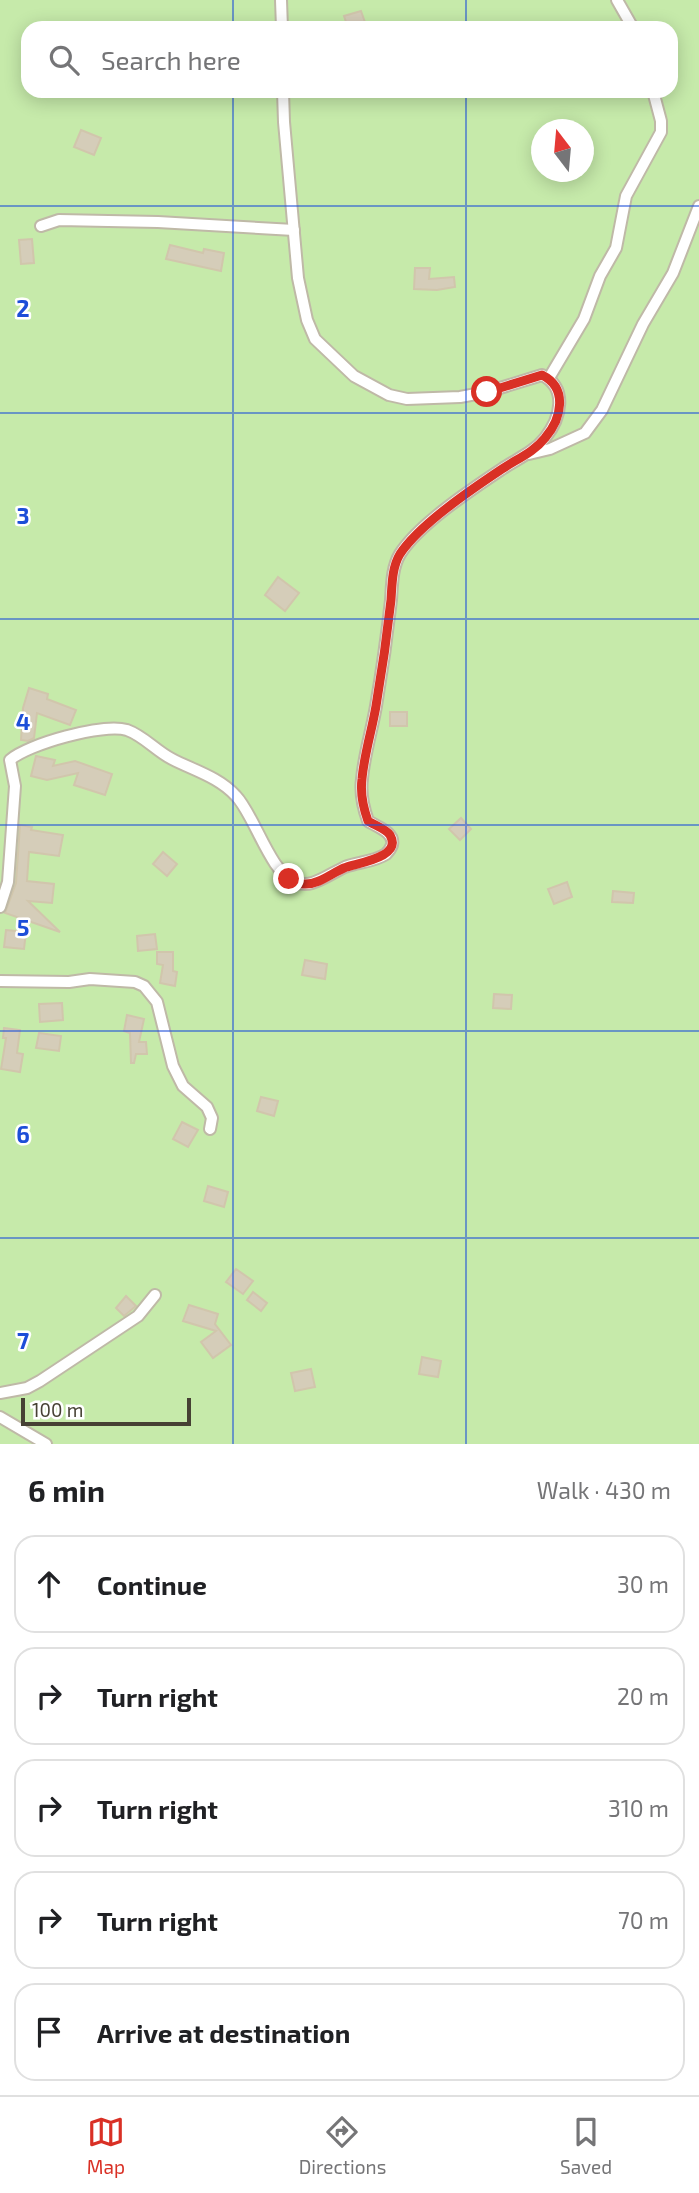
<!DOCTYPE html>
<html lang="en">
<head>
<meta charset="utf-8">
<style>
  :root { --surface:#fff; --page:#f2f2f2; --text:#202124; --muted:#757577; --line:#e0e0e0; --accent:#d93025 }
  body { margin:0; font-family:"Exo 2",sans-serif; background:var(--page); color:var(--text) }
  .compass { position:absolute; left:531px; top:119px; width:63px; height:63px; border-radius:50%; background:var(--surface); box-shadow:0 4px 18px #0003; rotate:344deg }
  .scale { position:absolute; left:21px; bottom:18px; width:170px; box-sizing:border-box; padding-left:7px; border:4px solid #464134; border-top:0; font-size:19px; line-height:24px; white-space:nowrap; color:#464134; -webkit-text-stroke:5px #fff; paint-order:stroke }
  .stop { position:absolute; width:21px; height:21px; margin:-16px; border:5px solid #d93025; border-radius:50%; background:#fff }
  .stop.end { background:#d93025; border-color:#fff; box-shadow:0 2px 7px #0008 }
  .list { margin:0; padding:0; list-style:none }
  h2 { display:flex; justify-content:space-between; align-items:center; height:91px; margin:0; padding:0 28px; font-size:30px }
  h2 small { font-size:23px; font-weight:400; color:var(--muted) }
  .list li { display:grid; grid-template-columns:46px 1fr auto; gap:21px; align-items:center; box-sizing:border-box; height:98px; margin:0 14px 14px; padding:0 14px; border:2px solid var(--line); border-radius:21px }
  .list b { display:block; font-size:26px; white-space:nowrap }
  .list em { font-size:23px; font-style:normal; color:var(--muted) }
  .icon { flex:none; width:38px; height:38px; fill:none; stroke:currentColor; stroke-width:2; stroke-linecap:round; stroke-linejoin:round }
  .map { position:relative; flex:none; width:699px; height:1444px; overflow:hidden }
  .search { position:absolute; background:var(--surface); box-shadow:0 4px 18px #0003; left:21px; right:21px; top:21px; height:77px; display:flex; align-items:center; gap:18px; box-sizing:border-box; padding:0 24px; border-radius:21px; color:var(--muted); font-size:26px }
  .sheet { height:651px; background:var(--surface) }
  nav { display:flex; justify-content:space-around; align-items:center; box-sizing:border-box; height:98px; border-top:2px solid var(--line); background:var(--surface); font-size:19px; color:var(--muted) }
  nav a { display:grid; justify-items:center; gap:4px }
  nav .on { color:var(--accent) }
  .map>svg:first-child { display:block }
  .green { fill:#c6eaaa; fill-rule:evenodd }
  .building { fill:#d5cdb9; stroke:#d1c6ac; stroke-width:2 }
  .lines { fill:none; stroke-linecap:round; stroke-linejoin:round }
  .minor-casing { stroke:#bfb9a7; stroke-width:14 }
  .minor { stroke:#fff; stroke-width:10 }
  .route { stroke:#d93025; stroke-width:9 }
  .grid { fill:none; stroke:#1d4ed8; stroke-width:2; stroke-opacity:0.55 }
  .grid-label { font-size:23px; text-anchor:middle; font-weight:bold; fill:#1d4ed8; stroke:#fff; stroke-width:5; stroke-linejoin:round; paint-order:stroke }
</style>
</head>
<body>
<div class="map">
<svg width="699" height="1444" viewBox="0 0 699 1444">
  <rect width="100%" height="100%" fill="#f3f0e4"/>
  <!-- green -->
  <path class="green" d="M0,0H699V1444H0ZM28,28H671V91H28ZM542,130H584V172H542Z"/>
  <!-- building -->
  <g class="building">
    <polygon points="361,11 367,28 348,28 344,16"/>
    <polygon points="81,130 101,138 94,155 74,147"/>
    <polygon points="32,239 34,263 21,264 19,240"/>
    <polygon points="170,245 203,253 204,249 224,253 221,271 166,259"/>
    <polygon points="415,268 430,268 429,279 454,277 455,287 437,290 414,289"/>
    <polygon points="278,577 299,593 285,611 265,595"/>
    <polygon points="29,688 48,694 47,699 76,710 70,725 37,713 34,738 28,741 21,740 23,708"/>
    <rect x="390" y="712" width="17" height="14"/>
    <polygon points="36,756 55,760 53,766 75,761 112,774 105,795 74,785 78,773 47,780 31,776"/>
    <polygon points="461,818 471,829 460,840 449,829"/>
    <polygon points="20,825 32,827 31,830 63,835 59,856 29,852 27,881 54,884 52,903 28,901 60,932 5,913 16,883"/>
    <polygon points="163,852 177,864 167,876 153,864"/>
    <polygon points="567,882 572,897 554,904 548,889"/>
    <polygon points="613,891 634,893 633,903 612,902"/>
    <polygon points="6,930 26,932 24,949 4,947"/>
    <polygon points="155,934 157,949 138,951 137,936"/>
    <polygon points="157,952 173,952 173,971 177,972 175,986 160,983 163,965 157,964"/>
    <polygon points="305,960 327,964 325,979 302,975"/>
    <polygon points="494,994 512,995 511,1009 493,1008"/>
    <polygon points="62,1003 63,1020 40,1022 39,1004"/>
    <polygon points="127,1015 144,1019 139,1042 146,1042 147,1054 136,1054 134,1063 131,1063 130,1033 124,1031"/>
    <polygon points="4,1028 20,1030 17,1053 23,1054 20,1072 1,1069 6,1038 3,1038"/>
    <polygon points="39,1033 61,1036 59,1051 36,1048"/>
    <polygon points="261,1097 278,1101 274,1116 257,1111"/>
    <polygon points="182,1122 198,1130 188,1147 173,1139"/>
    <polygon points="208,1186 228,1192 224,1207 204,1201"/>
    <polygon points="236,1269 253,1281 243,1294 226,1282"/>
    <polygon points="253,1292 267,1303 261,1311 247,1300"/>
    <polygon points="126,1296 136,1306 124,1316 116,1308"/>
    <polygon points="189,1305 218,1314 215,1324 231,1345 213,1358 201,1342 216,1331 183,1321"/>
    <polygon points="422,1357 441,1361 438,1377 419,1374"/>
    <polygon points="311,1369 315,1387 295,1391 291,1373"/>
  </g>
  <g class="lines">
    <defs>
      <g id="minor">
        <polyline points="281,0 282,28"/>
        <polyline points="617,0 633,28"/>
        <polyline points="41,226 59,220 158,222 294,230"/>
        <polyline points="549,378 584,319 600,276 616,248 626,196 661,132 661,121 653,91"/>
        <polyline points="529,454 550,449 585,433 602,410 643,324 673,273 699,206"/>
        <path d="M0,907L8,882L15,786L10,760C28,744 103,723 127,730C144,736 156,751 172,759C193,770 219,777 236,796C255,816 270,873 296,883C301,884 306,885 312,883C323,880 334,872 345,867C358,862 374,862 386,854C388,852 391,848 392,845C395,832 377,827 368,821C363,807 360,794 362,779C364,755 372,730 376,706C382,671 387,636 391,600C392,585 392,567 400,554C419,524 472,489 502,469C517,459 534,452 545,438C561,418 568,388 542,375L487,392L460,397L407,399L389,395L354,376L315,339L307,320L298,278L284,122L283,91"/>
        <polyline points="0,981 69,982 90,979 135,982 144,986 157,1002 173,1066 183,1086 207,1107 212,1118 210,1129"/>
        <polyline points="0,1393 27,1388 40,1381 138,1316 155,1295"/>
        <polyline points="0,1417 46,1444"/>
      </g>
    </defs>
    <!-- minor casing -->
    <use href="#minor" class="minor-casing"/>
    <!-- minor -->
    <use href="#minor" class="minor"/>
  </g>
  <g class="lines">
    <!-- route -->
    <path class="route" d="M289,879C293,881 298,884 304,884C318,885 332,873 344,868C356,863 403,858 390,835C386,829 374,825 368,821C363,807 360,794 362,779C364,755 372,730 376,706C382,671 387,636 391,600C392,585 392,567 400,554C420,524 472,489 502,469C517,459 534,452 545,438C562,418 568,388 542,375L487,392"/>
  </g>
  <!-- grid -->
  <path class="grid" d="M233,0V28M466,0V28M233,91V1444M466,91V1444M0,206H699M0,413H699M0,619H699M0,825H699M0,1031H699M0,1238H699"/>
  <g class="grid-label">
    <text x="23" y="317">2</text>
    <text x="23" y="524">3</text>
    <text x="23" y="730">4</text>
    <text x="23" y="936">5</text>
    <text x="23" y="1143">6</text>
    <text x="23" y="1349">7</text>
  </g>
</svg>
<svg class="compass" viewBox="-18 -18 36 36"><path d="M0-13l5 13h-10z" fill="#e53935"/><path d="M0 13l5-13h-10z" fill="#757577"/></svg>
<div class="scale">100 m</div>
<div class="stop" style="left:487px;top:392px"></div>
<div class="stop end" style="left:289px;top:879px"></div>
<div class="search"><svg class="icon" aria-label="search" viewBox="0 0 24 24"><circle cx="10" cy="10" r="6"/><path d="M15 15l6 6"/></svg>Search here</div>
</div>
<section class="sheet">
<h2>6 min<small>Walk · 430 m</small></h2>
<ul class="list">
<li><svg class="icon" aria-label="ahead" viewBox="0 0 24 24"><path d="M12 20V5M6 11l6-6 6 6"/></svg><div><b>Continue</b></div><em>30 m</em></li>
<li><svg class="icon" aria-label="right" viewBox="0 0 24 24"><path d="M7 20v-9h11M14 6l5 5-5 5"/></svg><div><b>Turn right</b></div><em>20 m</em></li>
<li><svg class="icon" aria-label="right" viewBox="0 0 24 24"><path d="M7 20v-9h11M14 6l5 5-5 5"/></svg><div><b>Turn right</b></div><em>310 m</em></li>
<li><svg class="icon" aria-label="right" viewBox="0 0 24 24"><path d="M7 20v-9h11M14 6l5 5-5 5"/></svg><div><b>Turn right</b></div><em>70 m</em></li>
<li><svg class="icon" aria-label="arrive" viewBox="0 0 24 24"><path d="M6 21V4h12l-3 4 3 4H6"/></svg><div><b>Arrive at destination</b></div></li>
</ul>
</section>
<nav>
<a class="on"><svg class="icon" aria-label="map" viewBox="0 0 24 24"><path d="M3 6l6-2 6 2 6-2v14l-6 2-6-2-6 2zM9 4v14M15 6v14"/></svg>Map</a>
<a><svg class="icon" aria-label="directions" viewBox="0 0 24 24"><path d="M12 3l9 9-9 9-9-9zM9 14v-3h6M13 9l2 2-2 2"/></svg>Directions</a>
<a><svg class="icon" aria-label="saved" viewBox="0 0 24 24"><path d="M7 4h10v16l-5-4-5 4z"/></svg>Saved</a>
</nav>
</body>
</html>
